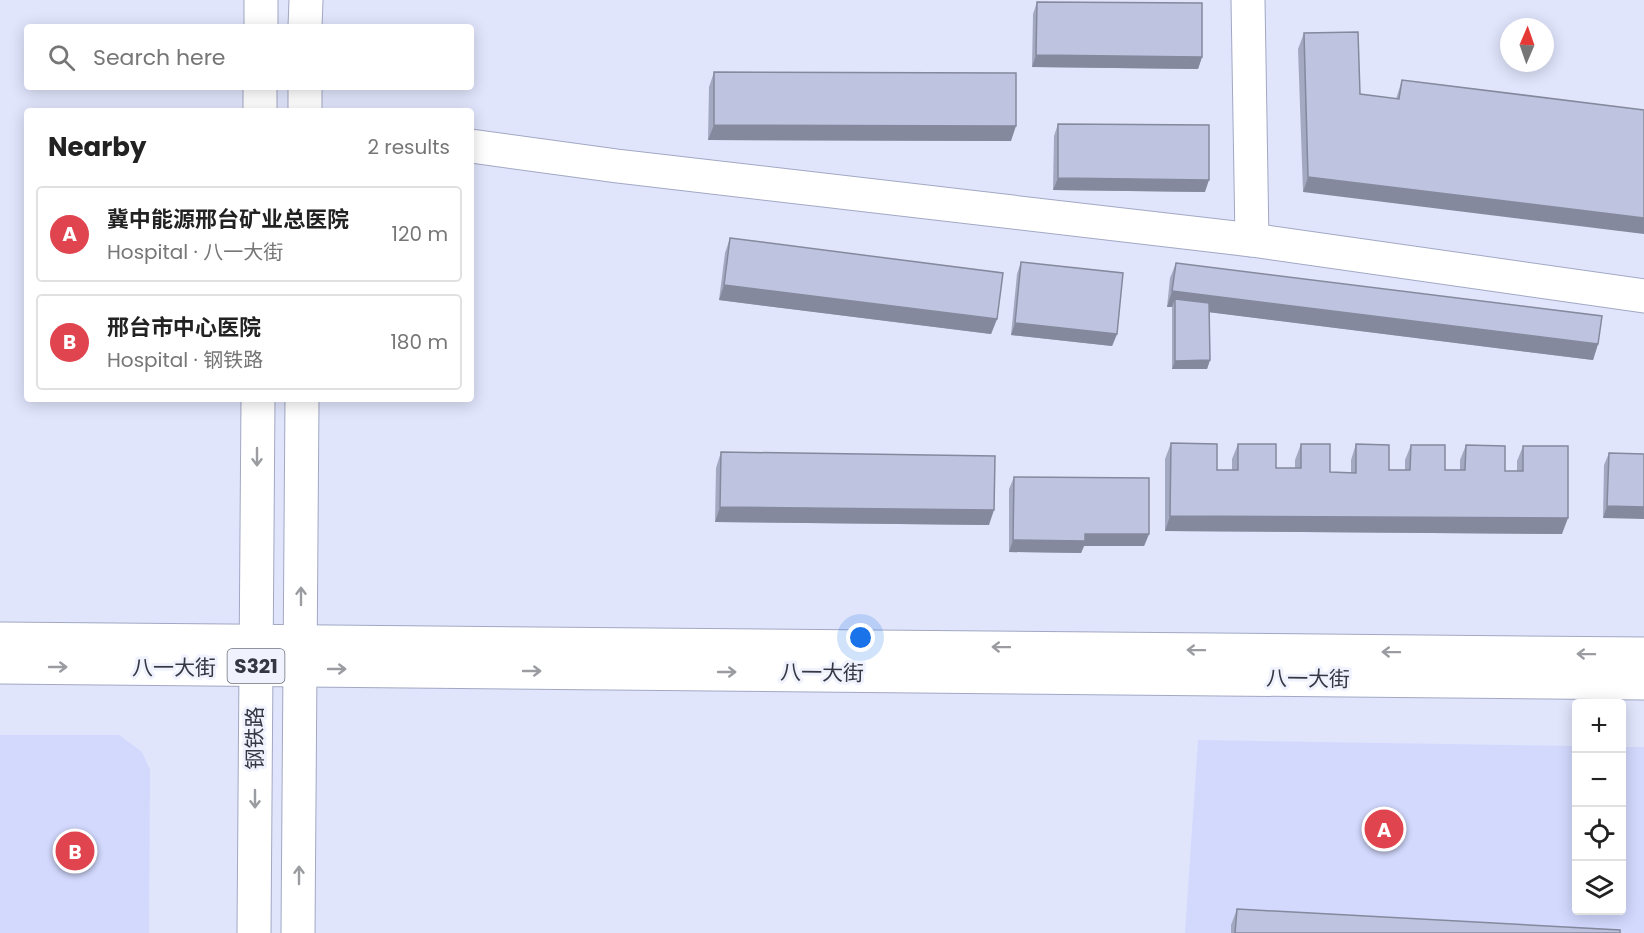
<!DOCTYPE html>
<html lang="en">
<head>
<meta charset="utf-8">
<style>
  :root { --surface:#fff; --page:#f2f2f2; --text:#222; --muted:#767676; --line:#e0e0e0; --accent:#695d2a }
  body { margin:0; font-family:Poppins,"Noto Sans SC",sans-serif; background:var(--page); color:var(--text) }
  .controls { position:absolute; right:18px; bottom:18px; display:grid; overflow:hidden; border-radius:6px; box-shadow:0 3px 15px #0003 }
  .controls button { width:54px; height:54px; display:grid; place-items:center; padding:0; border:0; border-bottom:2px solid var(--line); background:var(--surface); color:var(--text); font:30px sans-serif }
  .compass { position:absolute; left:1500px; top:18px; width:54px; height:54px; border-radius:50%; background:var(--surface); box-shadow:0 3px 15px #0003; rotate:2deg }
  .you { position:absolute; left:861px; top:638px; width:21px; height:21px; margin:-15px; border:4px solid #fff; border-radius:50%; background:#1a73e8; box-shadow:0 0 0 9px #1a73e833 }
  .badge { display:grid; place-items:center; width:39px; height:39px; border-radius:50%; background:var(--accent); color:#fff; font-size:20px; font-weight:700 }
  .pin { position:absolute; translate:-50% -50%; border:3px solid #fff; box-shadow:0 2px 6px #0006 }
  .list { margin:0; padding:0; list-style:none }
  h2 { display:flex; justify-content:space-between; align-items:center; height:78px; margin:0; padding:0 24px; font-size:26px }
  h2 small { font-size:20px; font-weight:400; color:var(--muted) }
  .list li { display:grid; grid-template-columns:39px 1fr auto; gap:18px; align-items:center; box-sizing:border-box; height:96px; margin:0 12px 12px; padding:0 12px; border:2px solid var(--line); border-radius:6px }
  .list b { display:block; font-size:22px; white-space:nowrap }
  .list p { margin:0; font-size:20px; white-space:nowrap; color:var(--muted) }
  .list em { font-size:20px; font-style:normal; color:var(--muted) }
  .icon { flex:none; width:33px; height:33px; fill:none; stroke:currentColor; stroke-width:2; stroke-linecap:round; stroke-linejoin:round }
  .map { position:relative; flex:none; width:1644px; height:933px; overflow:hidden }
  .search { position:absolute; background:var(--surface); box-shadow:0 3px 15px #0003; left:24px; top:24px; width:450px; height:66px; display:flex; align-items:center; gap:15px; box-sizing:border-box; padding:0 21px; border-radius:6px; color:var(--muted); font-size:22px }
  .panel { position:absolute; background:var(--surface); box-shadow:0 3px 15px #0003; left:24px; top:108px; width:450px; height:294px; border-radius:6px }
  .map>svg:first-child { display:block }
  .built { fill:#d2d9fd }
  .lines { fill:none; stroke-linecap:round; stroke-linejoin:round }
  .minor-casing { stroke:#a2a8c3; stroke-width:35 }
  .major-casing { stroke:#a2a8c3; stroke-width:35 }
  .minor { stroke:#fff; stroke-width:33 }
  .major { stroke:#fff; stroke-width:33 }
  .wall { fill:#a3a9c1 }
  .shaded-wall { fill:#85899d }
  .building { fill:#bec4e0; stroke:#85899d; stroke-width:1.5 }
  .oneway { stroke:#9a9ca1 }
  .labels { text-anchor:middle; stroke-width:6; stroke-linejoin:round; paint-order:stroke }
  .shield { fill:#f0f3fe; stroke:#6d707b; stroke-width:1.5 }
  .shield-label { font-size:20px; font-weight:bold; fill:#353843 }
  .street-label { font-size:21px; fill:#353843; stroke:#f0f3fe }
</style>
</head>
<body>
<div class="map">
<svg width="1644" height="933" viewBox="0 0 1644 933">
  <rect width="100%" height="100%" fill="#e0e5fc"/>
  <!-- built -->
  <g class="built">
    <polygon points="0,735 119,735 142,752 150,770 149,933 0,933"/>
    <polygon points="1198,740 1576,746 1576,910 1622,910 1622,747 1644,747 1644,933 1185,933"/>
  </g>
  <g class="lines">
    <defs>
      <g id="minor">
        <polyline points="1248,0 1252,240"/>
        <polyline points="471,146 617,166 1252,240 1644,296"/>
        <polyline points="0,639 1644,654"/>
        <polyline points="0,667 1644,683"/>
      </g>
      <g id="major">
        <polyline points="261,27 261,0"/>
        <polyline points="305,27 306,0"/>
        <polyline points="260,111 260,87"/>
        <polyline points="305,111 305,87"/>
        <polyline points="254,933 258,399"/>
        <polyline points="298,933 302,399"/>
      </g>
    </defs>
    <!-- minor casing -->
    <use href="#minor" class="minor-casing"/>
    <!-- major casing -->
    <use href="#major" class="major-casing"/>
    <!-- minor -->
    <use href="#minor" class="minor"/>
    <!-- major -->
    <use href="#major" class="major"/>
  </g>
  <!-- wall -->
  <g class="wall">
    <polygon points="1037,2 1202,57 1198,69 1032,67 1033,14"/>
    <polygon points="1304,33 1360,94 1396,99 1402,80 1644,110 1303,192 1298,49"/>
    <polygon points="714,72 1011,141 708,140 709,87"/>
    <polygon points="1058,124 1205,192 1053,190 1054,136"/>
    <polygon points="730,238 997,319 991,334 719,300 725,253"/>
    <polygon points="1021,262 1117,334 1112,346 1011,335 1017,274"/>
    <polygon points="1176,263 1598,344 1593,360 1209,312 1210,360 1207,369 1172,369 1172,307 1167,307 1170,278"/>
    <polygon points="1171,443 1217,470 1232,470 1232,459 1238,444 1276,468 1295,468 1295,460 1301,444 1330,472 1351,473 1351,460 1356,444 1389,470 1405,470 1405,460 1411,445 1445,470 1460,470 1460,460 1466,445 1505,471 1517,471 1517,461 1523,446 1562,534 1165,531 1165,459"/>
    <polygon points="721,452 989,525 715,522 716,468"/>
    <polygon points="1609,453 1644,454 1603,518 1604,465"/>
    <polygon points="1014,477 1149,534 1144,546 1084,546 1081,553 1009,552 1009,489"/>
    <polygon points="1237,909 1620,933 1231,933 1231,925"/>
  </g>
  <!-- shaded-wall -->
  <g class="shaded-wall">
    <polygon points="1036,55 1202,57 1198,69 1032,67"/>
    <polygon points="714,125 1016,126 1011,141 708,140"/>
    <polygon points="1308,177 1644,218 1644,234 1303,192"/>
    <polygon points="1058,178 1209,180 1205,192 1053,190"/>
    <polygon points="724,285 997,319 991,334 719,300"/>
    <polygon points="1172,291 1598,344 1593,360 1175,308 1175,299 1172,307 1167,307"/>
    <polygon points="1015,323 1117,334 1112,346 1011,335"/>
    <polygon points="1210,360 1207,369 1172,369 1175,361"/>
    <polygon points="1607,506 1644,507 1644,519 1603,518"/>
    <polygon points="720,507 994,510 989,525 715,522"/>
    <polygon points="1170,516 1568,518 1562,534 1165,531"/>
    <polygon points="1085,534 1149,534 1144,546 1084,546 1081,553 1009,552 1013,540"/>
  </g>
  <!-- building -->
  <g class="building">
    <polygon points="1037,2 1202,3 1202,57 1036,55"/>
    <polygon points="1358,32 1360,94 1399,99 1402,80 1644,110 1644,218 1308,177 1304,33"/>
    <polygon points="714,72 1016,73 1016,126 714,125"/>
    <polygon points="1058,124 1209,125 1209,180 1058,178"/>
    <polygon points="730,238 1003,273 997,319 724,285"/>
    <polygon points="1021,262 1123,273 1117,334 1015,323"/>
    <polygon points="1176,263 1602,316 1598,344 1172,291"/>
    <polygon points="1175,299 1209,303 1210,360 1175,361"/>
    <polygon points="1171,443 1217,444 1217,470 1238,470 1238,444 1276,444 1276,468 1301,468 1301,444 1330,444 1330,472 1356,473 1356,444 1389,445 1389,470 1410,470 1411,445 1445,445 1445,470 1465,470 1466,445 1505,446 1505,471 1523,471 1523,446 1568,446 1568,518 1170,516"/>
    <polygon points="721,452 995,456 994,510 720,507"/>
    <polygon points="1609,453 1644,454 1644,507 1607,506"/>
    <polygon points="1014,477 1149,478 1149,534 1085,534 1085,541 1013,540"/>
    <polygon points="1237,909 1620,930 1620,933 1235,933"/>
  </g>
  <!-- one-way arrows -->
  <defs><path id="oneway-shaft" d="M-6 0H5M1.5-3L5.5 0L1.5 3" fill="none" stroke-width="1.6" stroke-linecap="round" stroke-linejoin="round" transform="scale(1.5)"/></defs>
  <g class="oneway">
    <use href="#oneway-shaft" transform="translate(257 457) rotate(90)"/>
    <use href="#oneway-shaft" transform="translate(301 596) rotate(-90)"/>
    <use href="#oneway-shaft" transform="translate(1001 647) rotate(-179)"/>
    <use href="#oneway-shaft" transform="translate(1196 650) rotate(-179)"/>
    <use href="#oneway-shaft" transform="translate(1391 652) rotate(-179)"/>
    <use href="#oneway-shaft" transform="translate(1586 654) rotate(-179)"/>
    <use href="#oneway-shaft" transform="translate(58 667)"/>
    <use href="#oneway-shaft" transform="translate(337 669)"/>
    <use href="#oneway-shaft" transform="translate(532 671)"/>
    <use href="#oneway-shaft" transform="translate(727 672)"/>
    <use href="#oneway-shaft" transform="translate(255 799) rotate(90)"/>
    <use href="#oneway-shaft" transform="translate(299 875) rotate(-90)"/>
  </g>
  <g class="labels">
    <!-- shield labels -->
    <rect class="shield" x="227.5" y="649" width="57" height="34" rx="4.5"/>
    <g class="shield-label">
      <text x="256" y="673">S321</text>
    </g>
    <!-- street labels -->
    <g class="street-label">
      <text x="174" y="675">八一大街</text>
      <text transform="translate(822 673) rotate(1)" y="7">八一大街</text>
      <text transform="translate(1308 679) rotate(1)" y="7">八一大街</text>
      <text transform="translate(255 738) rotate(-90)" y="7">钢铁路</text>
    </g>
  </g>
</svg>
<div class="controls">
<button>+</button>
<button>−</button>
<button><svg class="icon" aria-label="locate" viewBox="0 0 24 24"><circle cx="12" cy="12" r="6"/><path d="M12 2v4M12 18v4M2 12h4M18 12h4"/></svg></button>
<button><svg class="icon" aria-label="layers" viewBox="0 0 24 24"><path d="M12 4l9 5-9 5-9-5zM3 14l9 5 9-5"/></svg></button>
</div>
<svg class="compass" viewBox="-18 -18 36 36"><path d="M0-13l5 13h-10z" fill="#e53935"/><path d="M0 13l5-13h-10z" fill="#767676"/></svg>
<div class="you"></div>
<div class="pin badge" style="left:1384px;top:829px;background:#e0444e">A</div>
<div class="pin badge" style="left:75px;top:851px;background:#e0444e">B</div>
<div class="search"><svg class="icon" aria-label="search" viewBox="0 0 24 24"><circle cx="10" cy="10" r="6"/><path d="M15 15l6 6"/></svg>Search here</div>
<section class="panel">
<h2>Nearby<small>2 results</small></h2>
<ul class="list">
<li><span class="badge" style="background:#e0444e">A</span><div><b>冀中能源邢台矿业总医院</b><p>Hospital · 八一大街</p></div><em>120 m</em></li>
<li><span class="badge" style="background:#e0444e">B</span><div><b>邢台市中心医院</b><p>Hospital · 钢铁路</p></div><em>180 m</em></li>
</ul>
</section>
</div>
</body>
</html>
